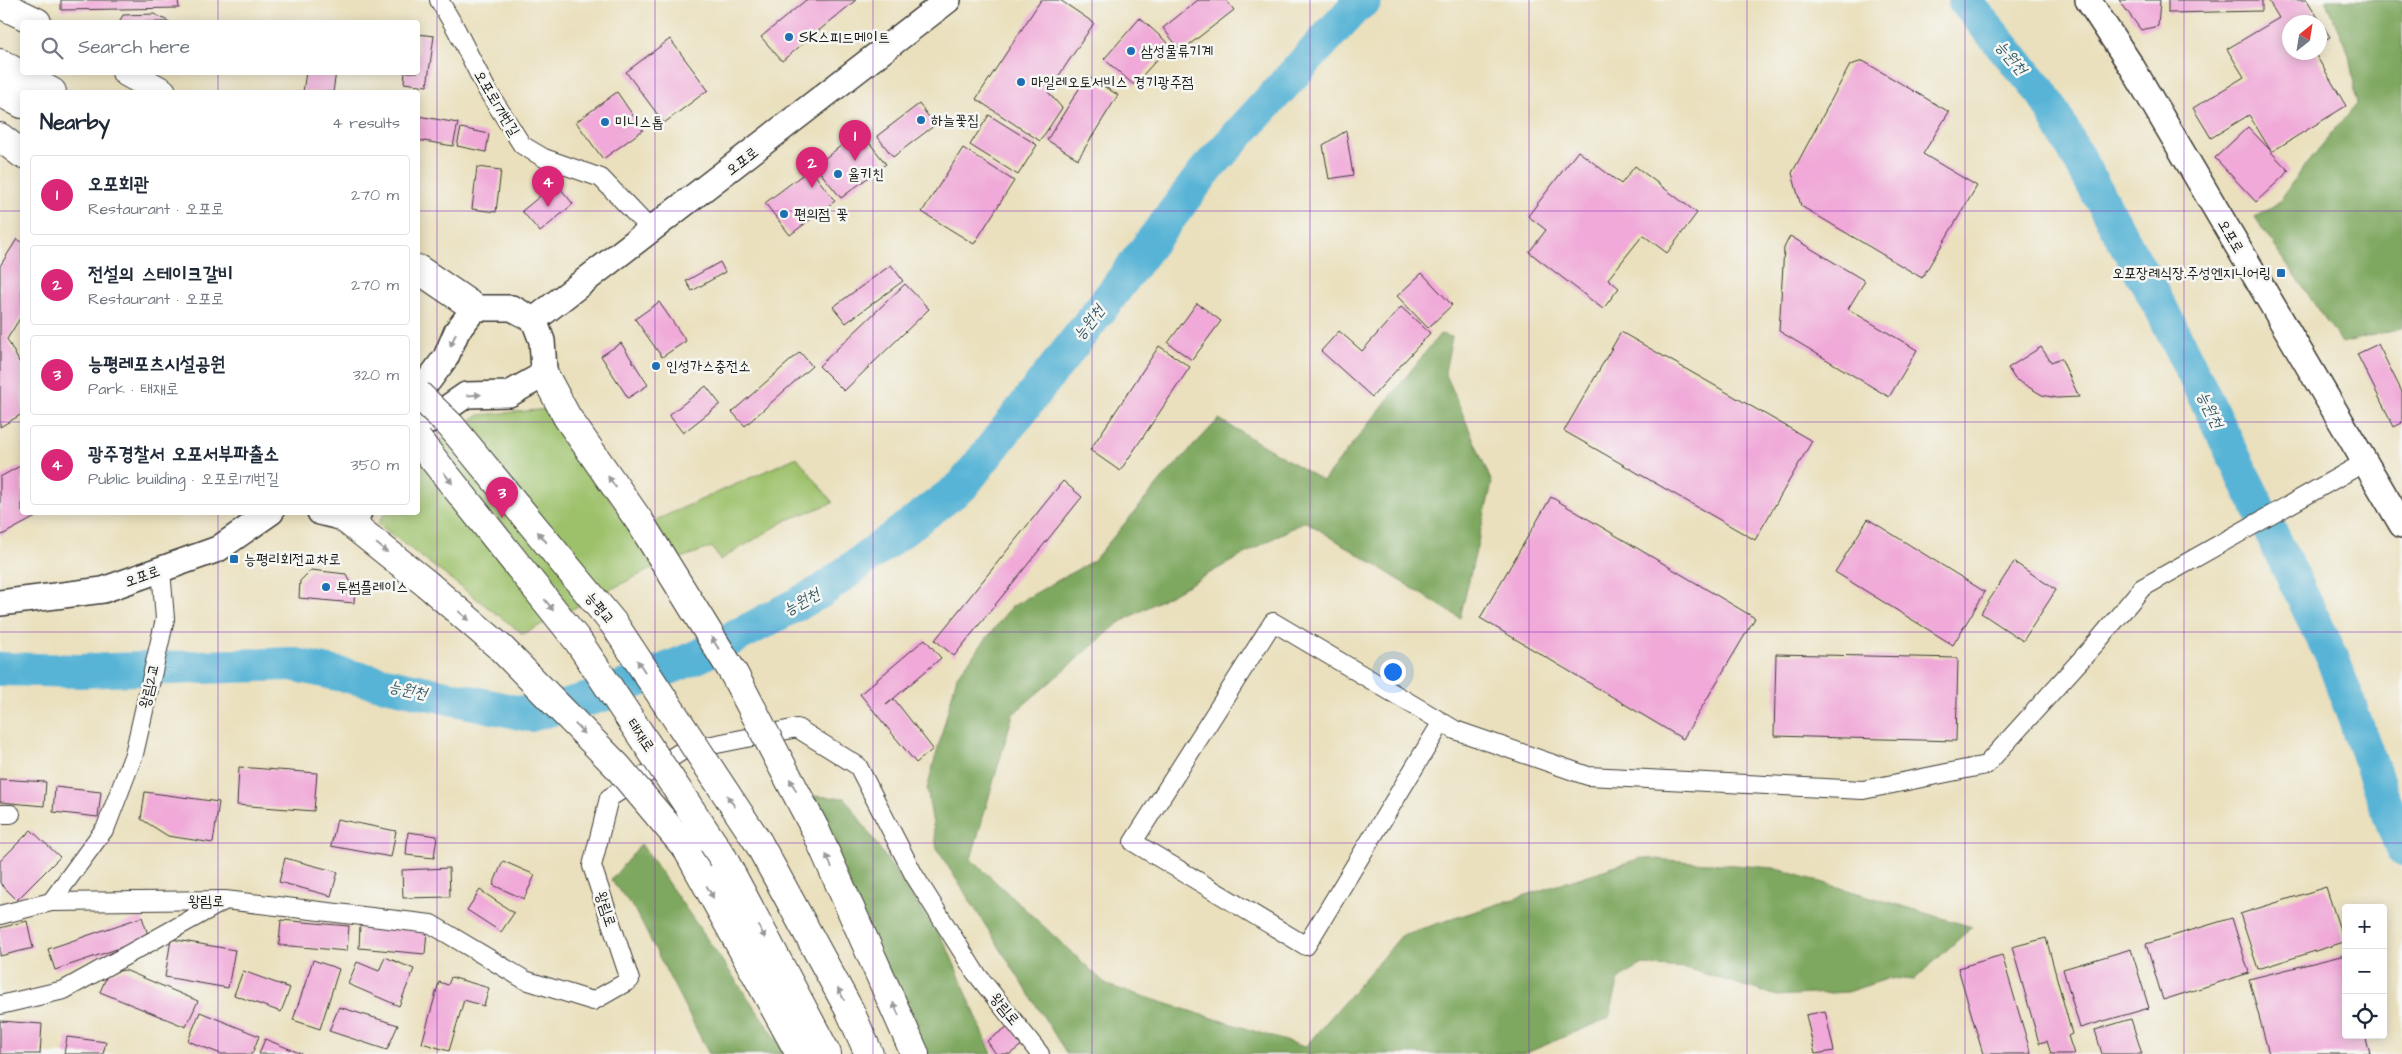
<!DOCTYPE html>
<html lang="en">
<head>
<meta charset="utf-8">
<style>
  :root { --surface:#fff; --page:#f2f2f3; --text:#1f2937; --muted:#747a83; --line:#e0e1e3; --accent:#db2777 }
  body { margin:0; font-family:"Architects Daughter","Poor Story",sans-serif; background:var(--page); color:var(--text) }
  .controls { position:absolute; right:15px; bottom:15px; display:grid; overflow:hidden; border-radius:5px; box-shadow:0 2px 12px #0003 }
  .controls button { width:45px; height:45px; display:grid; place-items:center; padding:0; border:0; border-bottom:1px solid var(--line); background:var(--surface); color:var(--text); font:25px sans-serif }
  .compass { position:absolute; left:2282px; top:15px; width:45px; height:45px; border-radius:50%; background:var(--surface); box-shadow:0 2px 12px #0003; rotate:30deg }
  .you { position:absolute; left:1392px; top:671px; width:18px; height:18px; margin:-12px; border:4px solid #fff; border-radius:50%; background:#1a73e8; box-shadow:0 0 0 8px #1a73e833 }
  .badge { display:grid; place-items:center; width:32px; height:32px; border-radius:50%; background:var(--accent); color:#fff; font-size:16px; font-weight:700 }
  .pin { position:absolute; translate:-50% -41px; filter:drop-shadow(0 1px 2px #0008) }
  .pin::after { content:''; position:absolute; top:26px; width:18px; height:15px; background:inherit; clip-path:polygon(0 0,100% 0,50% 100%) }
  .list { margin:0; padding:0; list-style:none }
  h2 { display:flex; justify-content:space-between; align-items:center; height:65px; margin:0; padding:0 20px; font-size:21px }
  h2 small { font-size:16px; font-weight:400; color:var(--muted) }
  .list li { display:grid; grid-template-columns:32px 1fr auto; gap:15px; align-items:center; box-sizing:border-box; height:80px; margin:0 10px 10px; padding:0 10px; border:1px solid var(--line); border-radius:5px }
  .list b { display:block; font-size:19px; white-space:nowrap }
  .list p { margin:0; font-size:16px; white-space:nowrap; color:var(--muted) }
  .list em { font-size:16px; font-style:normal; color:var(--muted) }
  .icon { flex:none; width:28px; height:28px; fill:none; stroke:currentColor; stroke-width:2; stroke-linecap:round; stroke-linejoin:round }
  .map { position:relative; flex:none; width:2402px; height:1054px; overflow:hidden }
  .search { position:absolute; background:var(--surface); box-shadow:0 2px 12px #0003; left:20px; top:20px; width:400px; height:55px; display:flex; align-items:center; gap:12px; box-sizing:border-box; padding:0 18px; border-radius:5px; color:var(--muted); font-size:19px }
  .panel { position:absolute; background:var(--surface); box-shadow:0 2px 12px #0003; left:20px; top:90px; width:400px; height:425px; border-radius:5px }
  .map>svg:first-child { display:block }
  .green { fill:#9dc16b; stroke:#5c6e44 }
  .forest { fill:#7ea75f; stroke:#4d623e }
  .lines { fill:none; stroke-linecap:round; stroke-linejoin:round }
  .river { stroke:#58b4d6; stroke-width:34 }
  .building { fill:#f0a9d8 }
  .street-casing { stroke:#3b3934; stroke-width:20 }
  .secondary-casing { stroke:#3b3934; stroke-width:28 }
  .highway-casing { stroke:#3b3934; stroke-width:30 }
  .street { stroke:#fff; stroke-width:18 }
  .secondary { stroke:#fff; stroke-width:25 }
  .highway { stroke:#fff; stroke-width:28 }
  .highway-bridge-casing { stroke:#3b3934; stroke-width:30; stroke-linecap:butt }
  .highway-bridge { stroke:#fff; stroke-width:28 }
  .oneway { fill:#999 }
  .grid { fill:none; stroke:#7b2cbf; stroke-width:1; stroke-opacity:0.55 }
  .poi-dot { fill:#1f6fb2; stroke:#f6f6f2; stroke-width:2 }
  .labels { text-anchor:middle; stroke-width:5; stroke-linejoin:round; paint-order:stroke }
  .poi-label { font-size:15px; fill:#1c1c1c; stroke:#f6f6f2; text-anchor:start }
  .street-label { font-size:15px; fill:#1c1c1c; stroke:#f6f6f2 }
  .water-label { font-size:16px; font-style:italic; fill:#345966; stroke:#f6f6f2 }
</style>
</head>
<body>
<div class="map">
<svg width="2402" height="1054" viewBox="0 0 2402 1054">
  <rect width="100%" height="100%" fill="#f6f6f2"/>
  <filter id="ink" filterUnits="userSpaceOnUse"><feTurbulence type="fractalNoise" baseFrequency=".02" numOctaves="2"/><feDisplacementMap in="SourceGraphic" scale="10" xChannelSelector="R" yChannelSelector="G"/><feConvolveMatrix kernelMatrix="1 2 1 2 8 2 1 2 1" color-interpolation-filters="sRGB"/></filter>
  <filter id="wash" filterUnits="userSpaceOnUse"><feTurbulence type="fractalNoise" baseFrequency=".0096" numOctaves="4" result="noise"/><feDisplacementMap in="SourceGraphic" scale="20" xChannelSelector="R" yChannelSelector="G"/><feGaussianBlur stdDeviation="1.12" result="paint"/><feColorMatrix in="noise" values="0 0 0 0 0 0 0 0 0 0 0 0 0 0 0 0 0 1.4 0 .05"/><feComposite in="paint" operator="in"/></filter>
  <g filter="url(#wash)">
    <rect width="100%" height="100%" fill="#eae0bd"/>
    <!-- green -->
    <polygon class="green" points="550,409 631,531 797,457 833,503 787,520 720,560 712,547 651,569 523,634 378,524 385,513 418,512 418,463 439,441 479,415"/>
    <!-- forest -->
    <g class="forest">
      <polygon points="2325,0 2402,0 2402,328 2342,343 2255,218 2279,202 2298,174 2357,103 2349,55"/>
      <polygon points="1440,334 1452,337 1445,372 1492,483 1460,618 1305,521 1119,623 1013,714 971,859 1107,985 1305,1047 1402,935 1641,858 1774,868 1972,927 1914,980 1890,978 1847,992 1777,996 1686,968 1641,965 1619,979 1609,1018 1524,1054 1067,1054 937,849 927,789 957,676 1011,607 1094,560 1163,478 1219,419 1323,481"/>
      <polygon points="813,796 845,798 947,947 992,1054 920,1054"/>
      <polygon points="641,844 787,1054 709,1054 635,910 611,880"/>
    </g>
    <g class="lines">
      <!-- river -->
      <g class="river">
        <polyline points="1964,0 2043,94 2162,310 2332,657 2402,849"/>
        <polyline points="0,669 79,671 291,664 530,715 603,695 699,656 822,591 962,486 1099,311 1205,171 1354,8 1365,0"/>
      </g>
    </g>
    <g id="blocks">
      <!-- building -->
      <g class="building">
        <polygon points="61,0 178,0 179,8 61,10"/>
        <polygon points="806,0 856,0 782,61 761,37"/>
        <polygon points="1041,0 1060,0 1094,23 1048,92 1062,108 1040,141 976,99"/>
        <polygon points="1198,0 1226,0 1234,10 1181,51 1163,28"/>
        <polygon points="2119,0 2160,0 2158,26 2141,30"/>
        <polygon points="2168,0 2262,0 2262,11 2168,13"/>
        <polygon points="2268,0 2307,0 2330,37 2320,43 2320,22 2290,22 2290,52 2314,52 2346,106 2271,152 2289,171 2256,202 2215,158 2248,127 2271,151 2249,115 2211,138 2193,108 2244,77 2227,49 2279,18"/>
        <polygon points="154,14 170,22 119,22 123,15"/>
        <polygon points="1140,18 1170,45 1134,85 1104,59"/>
        <polygon points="418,34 434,36 427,86 404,83 405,72 418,72"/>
        <polygon points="670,39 708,90 664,123 626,72"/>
        <polygon points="1863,61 1949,112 1923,154 1977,186 1922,278 1801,206 1792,173 1850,65"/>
        <polygon points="306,72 336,72 333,92 303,92"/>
        <polygon points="1087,76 1118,95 1078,159 1047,140"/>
        <polygon points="617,92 643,130 603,159 576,122"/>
        <polygon points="919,104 935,125 893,157 877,136"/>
        <polygon points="989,115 1037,145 1018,175 970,145"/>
        <polygon points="418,116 458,123 453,146 418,140"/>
        <polygon points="461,128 489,134 486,152 457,146"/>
        <polygon points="860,131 886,164 841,198 815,166"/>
        <polygon points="1346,131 1353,175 1329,179 1323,145"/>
        <polygon points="963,148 1014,181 974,244 922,212"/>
        <polygon points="1578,151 1621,184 1635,166 1697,213 1667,253 1643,235 1608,279 1619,288 1603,309 1529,252 1546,230 1528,216"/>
        <polygon points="477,167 501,170 496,212 472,209"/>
        <polygon points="810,169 835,201 790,235 765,203"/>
        <polygon points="556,183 573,204 540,232 522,211"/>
        <polygon points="1790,236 1865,281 1848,309 1917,350 1889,397 1779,331 1784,248"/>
        <polygon points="17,239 22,242 22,315 7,339 22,367 22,414 0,427 0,266"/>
        <polygon points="720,262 725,272 692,291 686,281"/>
        <polygon points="891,265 903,281 846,323 833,307"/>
        <polygon points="1422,273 1452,305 1428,328 1397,296"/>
        <polygon points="905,284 929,309 844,391 819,366"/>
        <polygon points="659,302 686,341 662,357 635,319"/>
        <polygon points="1197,303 1221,321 1192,360 1168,343"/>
        <polygon points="1401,307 1430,333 1372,397 1321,351 1339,331 1362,351"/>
        <polygon points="1621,332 1812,441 1755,540 1564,431"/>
        <polygon points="621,343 648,385 628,398 601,356"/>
        <polygon points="2378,344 2402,392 2402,423 2394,427 2357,354"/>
        <polygon points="1159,346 1190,367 1120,471 1090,450"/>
        <polygon points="2041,347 2051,362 2061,358 2079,397 2057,398 2042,395 2015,379 2008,368"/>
        <polygon points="800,352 812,366 745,426 732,412"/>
        <polygon points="706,386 720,404 683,433 669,415"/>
        <polygon points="20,466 22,471 22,512 45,512 0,536 0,477"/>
        <polygon points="1063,481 1082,497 954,656 935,640"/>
        <polygon points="1551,497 1755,618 1683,739 1480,618"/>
        <polygon points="1868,519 1985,592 1953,645 1835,572"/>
        <polygon points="2014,562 2056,590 2023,641 1981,613"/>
        <polygon points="311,570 346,574 355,589 354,603 299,598 300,581"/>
        <polygon points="925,639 941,658 886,705 894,699 933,749 916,763 860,694"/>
        <polygon points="1776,654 1958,658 1956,741 1774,736"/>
        <polygon points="239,767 317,773 314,811 237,805"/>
        <polygon points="0,779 46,782 44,806 0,802"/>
        <polygon points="55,787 101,792 98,817 53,812"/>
        <polygon points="145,792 219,802 213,843 168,836 141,819"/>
        <polygon points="337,819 396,831 391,857 331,846"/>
        <polygon points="31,830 60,857 17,900 0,883 0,861"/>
        <polygon points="408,832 437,836 434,858 406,855"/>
        <polygon points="285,858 338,872 331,896 279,882"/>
        <polygon points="503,861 535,875 524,899 493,885"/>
        <polygon points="449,868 450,897 403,898 402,870"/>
        <polygon points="2326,887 2344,942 2258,969 2240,914"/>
        <polygon points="480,890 514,913 501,932 467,910"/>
        <polygon points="142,917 149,938 55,970 48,949"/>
        <polygon points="2232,918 2249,973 2163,1000 2146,944"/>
        <polygon points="281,920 349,926 347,951 279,945"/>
        <polygon points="27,921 33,948 0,956 0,928"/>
        <polygon points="360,925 427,931 425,954 359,948"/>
        <polygon points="2046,938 2072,1034 2068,1036 2074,1054 2051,1054 2047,1041 2039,1043 2012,947"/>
        <polygon points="171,939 235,950 228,988 165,977"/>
        <polygon points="2131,949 2149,1008 2080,1028 2063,969"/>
        <polygon points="2002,955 2031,1054 1983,1054 1958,968"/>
        <polygon points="2345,955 2346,1035 2365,1035 2370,1054 2269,1054 2249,979"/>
        <polygon points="385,957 414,969 399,1006 348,984 357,962 379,971"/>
        <polygon points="313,960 339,969 320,1029 293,1020"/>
        <polygon points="125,970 198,1001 186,1027 100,992 108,973"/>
        <polygon points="243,971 290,988 281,1012 234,995"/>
        <polygon points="451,977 489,988 484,1006 464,1000 449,1051 422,1043 439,982 448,985"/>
        <polygon points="339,1007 398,1025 387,1050 329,1031"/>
        <polygon points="1825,1011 1834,1051 1815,1054 1806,1015"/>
        <polygon points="200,1012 259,1036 252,1054 221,1054 188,1041"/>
        <polygon points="2131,1019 2142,1054 2102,1054 2095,1030"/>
        <polygon points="0,1021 42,1024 40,1054 0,1054"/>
        <polygon points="1010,1025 1023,1044 1010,1054 996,1054 987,1041"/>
        <polygon points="67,1037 106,1042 103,1054 64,1054"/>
        <polygon points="265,1039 302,1054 259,1054"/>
      </g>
    </g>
  </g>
  <g filter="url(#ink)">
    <use href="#blocks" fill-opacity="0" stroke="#3b3934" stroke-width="1"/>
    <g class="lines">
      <defs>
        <g id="street">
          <polyline points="439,0 456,29 487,90 522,145 544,158 601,178 652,231"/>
          <polyline points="1442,722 1306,946 1133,842 1273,622 1442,722 1455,730 1588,776 1863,790 1986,765 2097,642 2142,588 2365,462"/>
          <polyline points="0,814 11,814"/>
          <polyline points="51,902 106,827 134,754 165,619 161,569"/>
          <polyline points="0,915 51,902 225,900 431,924 525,980 593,1001 630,980 592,866 609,798 682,751 797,728 858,766 914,875 975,972 1040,1054"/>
          <polyline points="0,1005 64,990 224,901"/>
        </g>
        <g id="secondary">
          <polyline points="2088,0 2132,67 2402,525"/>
          <polyline points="534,320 948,0"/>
          <polyline points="418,389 429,380 446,357 457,331 475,308 512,308 534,320 542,341 544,369 541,376 509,394 466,395 418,428"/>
          <polyline points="320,512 344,518 359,512"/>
          <polyline points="0,603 103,590 218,549 271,512"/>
        </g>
        <g id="highway">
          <polyline points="0,4 37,22"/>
          <polyline points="0,63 52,92"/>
          <polyline points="126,72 162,92"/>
          <polyline points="0,92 22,104"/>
          <polyline points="0,137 22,154"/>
          <polyline points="418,269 475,308"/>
          <polyline points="543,372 567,417 640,522"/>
          <polyline points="344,518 427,584"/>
          <polyline points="815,829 915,1054"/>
          <polyline points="758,842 850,1011 869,1054"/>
          <polyline points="687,849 800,1054"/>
          <polyline points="723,858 827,1054"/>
        </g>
      </defs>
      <!-- street casing -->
      <use href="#street" class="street-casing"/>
      <!-- secondary casing -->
      <use href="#secondary" class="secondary-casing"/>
      <!-- highway casing -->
      <use href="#highway" class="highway-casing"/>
      <!-- street -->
      <use href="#street" class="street"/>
      <!-- secondary -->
      <use href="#secondary" class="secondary"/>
      <!-- highway -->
      <use href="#highway" class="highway"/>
      <defs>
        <g id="highway-bridge">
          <polyline points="418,394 451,426 614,624 758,842"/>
          <polyline points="418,440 578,641 723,858"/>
          <polyline points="640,522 734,674 815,829"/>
          <polyline points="427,584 501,648 617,766 687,849"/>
        </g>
      </defs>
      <!-- highway-bridge casing -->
      <use href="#highway-bridge" class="highway-bridge-casing"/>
      <!-- highway-bridge -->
      <use href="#highway-bridge" class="highway-bridge"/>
    </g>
    <!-- one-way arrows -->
    <defs><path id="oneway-solid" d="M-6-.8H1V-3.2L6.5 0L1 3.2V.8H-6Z" transform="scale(1.25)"/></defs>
    <g class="oneway">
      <use href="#oneway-solid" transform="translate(453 340) rotate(113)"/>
      <use href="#oneway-solid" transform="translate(474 395) rotate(-3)"/>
      <use href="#oneway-solid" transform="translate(448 478) rotate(52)"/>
      <use href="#oneway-solid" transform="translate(612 482) rotate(-125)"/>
      <use href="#oneway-solid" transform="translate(542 537) rotate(-130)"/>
      <use href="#oneway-solid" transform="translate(382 548) rotate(39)"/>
      <use href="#oneway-solid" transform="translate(549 605) rotate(52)"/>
      <use href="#oneway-solid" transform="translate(464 616) rotate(41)"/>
      <use href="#oneway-solid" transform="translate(715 643) rotate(-122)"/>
      <use href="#oneway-solid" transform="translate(641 666) rotate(-124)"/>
      <use href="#oneway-solid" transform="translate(580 729) rotate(46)"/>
      <use href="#oneway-solid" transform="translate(793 785) rotate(-118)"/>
      <use href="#oneway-solid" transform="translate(731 801) rotate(-124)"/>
      <use href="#oneway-solid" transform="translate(829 861) rotate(-114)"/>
      <use href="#oneway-solid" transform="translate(710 892) rotate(61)"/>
      <use href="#oneway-solid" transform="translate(762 932) rotate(62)"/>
      <use href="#oneway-solid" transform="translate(841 994) rotate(-118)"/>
      <use href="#oneway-solid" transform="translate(896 1009) rotate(-114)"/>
    </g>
  </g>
  <!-- grid -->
  <path class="grid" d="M218,0V22M437,0V1054M655,0V1054M873,0V1054M1092,0V1054M1310,0V1054M1529,0V1054M1747,0V1054M1965,0V1054M2184,0V1054M218,72V92M0,211H22M418,211H2402M0,422H22M418,422H2402M218,512V1054M0,632H2402M0,843H2402"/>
  <!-- markers -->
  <g class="poi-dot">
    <circle cx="789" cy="37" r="5"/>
    <circle cx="1131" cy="51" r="5"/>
    <circle cx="1021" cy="82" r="5"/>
    <circle cx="921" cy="120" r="5"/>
    <circle cx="605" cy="122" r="5"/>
    <circle cx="838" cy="174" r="5"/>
    <circle cx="784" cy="214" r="5"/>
    <rect x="2276" y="268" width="10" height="10" rx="2.5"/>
    <circle cx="656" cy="366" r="5"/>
    <rect x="229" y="554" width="10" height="10" rx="2.5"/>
    <circle cx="326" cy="587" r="5"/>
  </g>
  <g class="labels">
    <!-- poi labels -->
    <g class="poi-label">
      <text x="799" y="42">SK스피드메이트</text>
      <text x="1141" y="56">삼성물류기계</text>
      <text x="1031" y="87">마일레오토서비스 경기광주점</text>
      <text x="931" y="125">하늘꽃집</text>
      <text x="615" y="127">미니스톱</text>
      <text x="848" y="179">율키친</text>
      <text x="794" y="219">편의점 꽃</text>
      <text x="2271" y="278" text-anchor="end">오포장례식장.주성엔지니어링</text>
      <text x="666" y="371">인성가스충전소</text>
      <text x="244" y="564">능평리회전교차로</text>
      <text x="336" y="592">투썸플레이스</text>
    </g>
    <!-- street labels -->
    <g class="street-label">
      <text transform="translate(497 103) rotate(59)" y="5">오포로171번길</text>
      <text transform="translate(742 161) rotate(-38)" y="5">오포로</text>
      <text transform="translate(2231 236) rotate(59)" y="5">오포로</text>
      <text transform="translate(142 576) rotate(-20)" y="5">오포로</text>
      <text transform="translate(600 608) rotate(51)" y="5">능평교</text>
      <text transform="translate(149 686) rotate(-77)" y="5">왕림2교</text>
      <text transform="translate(641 735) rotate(56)" y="5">태재로</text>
      <text x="206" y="906">왕림로</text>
      <text transform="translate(606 909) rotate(72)" y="5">왕림로</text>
      <text transform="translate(1005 1009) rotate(51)" y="5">왕림로</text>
    </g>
    <!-- water labels -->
    <g class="water-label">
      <text transform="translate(2012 57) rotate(50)" y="6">능원천</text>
      <text transform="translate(1088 322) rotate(-52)" y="6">능원천</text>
      <text transform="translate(2211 409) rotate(64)" y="6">능원천</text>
      <text transform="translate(801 601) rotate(-29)" y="6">능원천</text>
      <text transform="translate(408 689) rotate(12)" y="6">능원천</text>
    </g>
  </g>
</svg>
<div class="controls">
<button>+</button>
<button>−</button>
<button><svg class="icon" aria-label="locate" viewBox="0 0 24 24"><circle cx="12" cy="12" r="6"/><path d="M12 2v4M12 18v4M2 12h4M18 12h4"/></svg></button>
</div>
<svg class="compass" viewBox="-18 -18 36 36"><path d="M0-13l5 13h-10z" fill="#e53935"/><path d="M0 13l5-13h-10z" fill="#747a83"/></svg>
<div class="you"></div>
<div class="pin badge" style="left:855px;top:161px">1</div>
<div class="pin badge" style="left:812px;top:188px">2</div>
<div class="pin badge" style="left:502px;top:518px">3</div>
<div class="pin badge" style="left:548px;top:207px">4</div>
<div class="search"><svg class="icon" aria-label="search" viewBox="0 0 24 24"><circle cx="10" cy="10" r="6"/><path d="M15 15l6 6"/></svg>Search here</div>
<section class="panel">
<h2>Nearby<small>4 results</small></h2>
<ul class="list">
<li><span class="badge">1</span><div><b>오포회관</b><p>Restaurant · 오포로</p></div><em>270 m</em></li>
<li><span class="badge">2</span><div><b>전설의 스테이크갈비</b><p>Restaurant · 오포로</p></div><em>270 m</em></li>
<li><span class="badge">3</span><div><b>능평레포츠시설공원</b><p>Park · 태재로</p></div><em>320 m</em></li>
<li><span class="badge">4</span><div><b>광주경찰서 오포서부파출소</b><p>Public building · 오포로171번길</p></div><em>350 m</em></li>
</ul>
</section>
</div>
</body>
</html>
